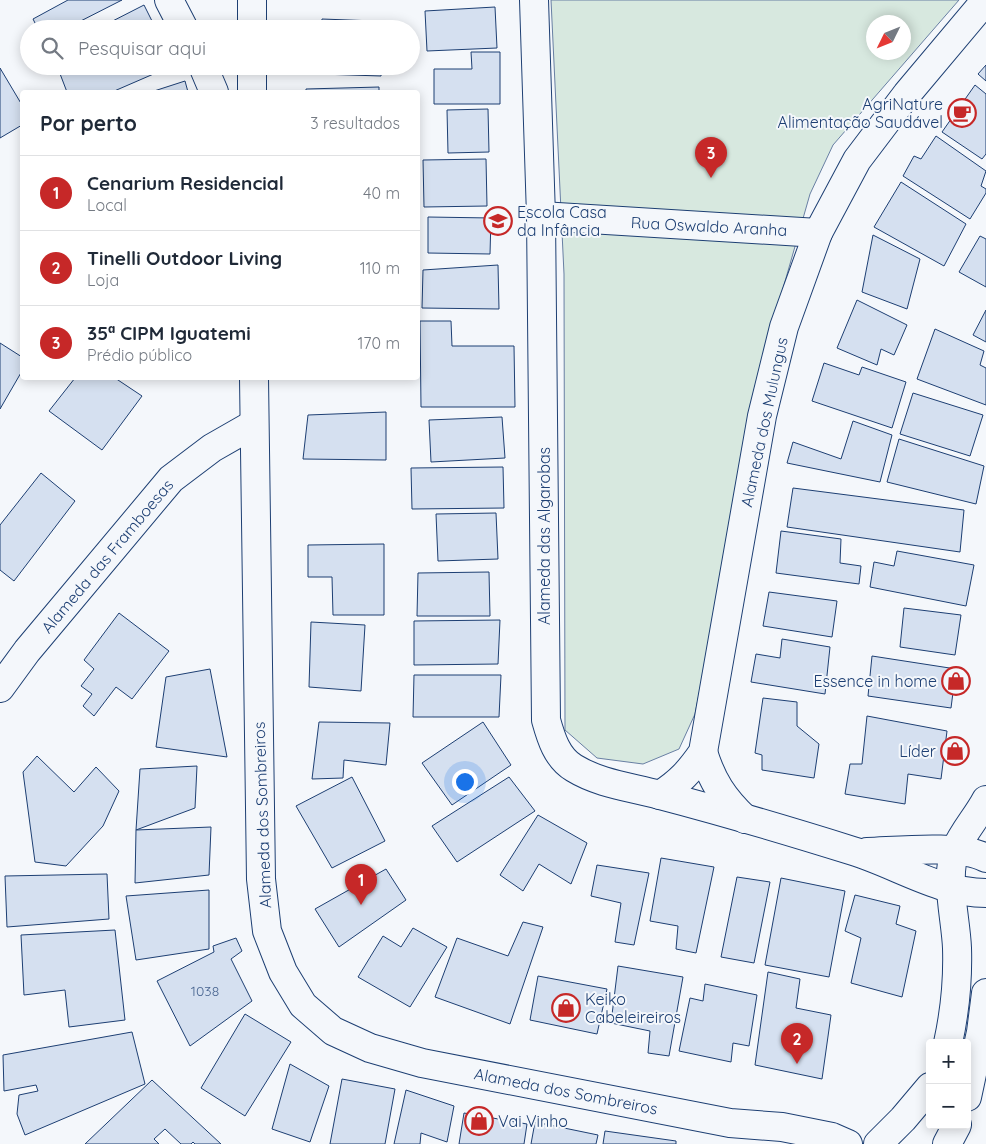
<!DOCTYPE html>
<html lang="pt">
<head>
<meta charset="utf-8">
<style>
  :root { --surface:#fff; --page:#f2f2f3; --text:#1f2937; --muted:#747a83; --line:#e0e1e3; --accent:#c62828 }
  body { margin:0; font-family:Quicksand,sans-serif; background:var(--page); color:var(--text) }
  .controls { position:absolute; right:15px; bottom:15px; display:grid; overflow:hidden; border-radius:5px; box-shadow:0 2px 12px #0003 }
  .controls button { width:45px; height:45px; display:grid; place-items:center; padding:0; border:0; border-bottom:1px solid var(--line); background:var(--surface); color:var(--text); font:25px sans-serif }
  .compass { position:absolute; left:866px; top:15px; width:45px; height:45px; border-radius:50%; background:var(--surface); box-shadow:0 2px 12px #0003; rotate:227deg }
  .you { position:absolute; left:464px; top:781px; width:18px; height:18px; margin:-12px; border:4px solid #fff; border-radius:50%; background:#1a73e8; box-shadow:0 0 0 8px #1a73e833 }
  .badge { display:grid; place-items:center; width:32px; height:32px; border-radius:50%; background:var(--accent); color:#fff; font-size:16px; font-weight:700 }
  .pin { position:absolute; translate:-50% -41px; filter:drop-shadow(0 1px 2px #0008) }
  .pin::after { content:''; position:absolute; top:26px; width:18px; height:15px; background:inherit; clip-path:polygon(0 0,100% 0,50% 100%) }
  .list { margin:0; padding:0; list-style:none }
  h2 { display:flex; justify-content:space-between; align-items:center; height:65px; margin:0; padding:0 20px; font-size:21px }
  h2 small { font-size:16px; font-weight:400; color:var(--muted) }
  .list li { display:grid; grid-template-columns:32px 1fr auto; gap:15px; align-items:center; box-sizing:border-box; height:75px; padding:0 20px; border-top:1px solid var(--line) }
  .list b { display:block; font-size:19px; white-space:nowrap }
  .list p { margin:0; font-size:16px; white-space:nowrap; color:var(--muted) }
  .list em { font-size:16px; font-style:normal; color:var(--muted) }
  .icon { flex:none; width:28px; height:28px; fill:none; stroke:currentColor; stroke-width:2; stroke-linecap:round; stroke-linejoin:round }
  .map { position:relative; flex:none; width:986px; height:1144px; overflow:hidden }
  .search { position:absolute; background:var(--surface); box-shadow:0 2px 12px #0003; left:20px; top:20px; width:400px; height:55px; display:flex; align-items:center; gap:12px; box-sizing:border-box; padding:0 18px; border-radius:28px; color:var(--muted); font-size:19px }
  .panel { position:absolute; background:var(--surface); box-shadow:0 2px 12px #0003; left:20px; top:90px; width:400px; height:290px; border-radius:5px }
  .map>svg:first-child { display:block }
  .green { fill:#d7e8df; stroke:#687fa3; fill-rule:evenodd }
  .building { fill:#d5e0f0; stroke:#1d3f73 }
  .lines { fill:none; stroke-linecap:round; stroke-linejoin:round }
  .minor-casing { stroke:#1d3f73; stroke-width:30 }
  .major-casing { stroke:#1d3f73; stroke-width:30 }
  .minor { stroke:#f4f7fb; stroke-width:28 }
  .major { stroke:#f4f7fb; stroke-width:28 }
  .labels { text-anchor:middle; stroke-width:4; stroke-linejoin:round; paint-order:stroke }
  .number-label { font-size:14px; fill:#4b6792 }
  .poi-label { font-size:16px; fill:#1d3f73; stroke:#f4f7fb; text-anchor:end }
  .street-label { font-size:16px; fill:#1d3f73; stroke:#f4f7fb }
</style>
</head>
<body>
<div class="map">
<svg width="986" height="1144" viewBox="0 0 986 1144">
  <rect width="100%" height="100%" fill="#f4f7fb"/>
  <!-- green -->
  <path class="green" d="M551,0H959L833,145L810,194L778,306L695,714L679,749L643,764L597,758L565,730L564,274ZM874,22H904V52H874Z"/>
  <!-- building -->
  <g class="building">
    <polygon points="68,0 122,0 65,29 38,29 33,19"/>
    <polygon points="144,5 156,29 97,29"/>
    <polygon points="495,7 497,48 427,51 425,11"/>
    <polygon points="322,19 375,21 375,29 321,29"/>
    <polygon points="471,52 500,52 500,104 434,104 434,69 472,69"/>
    <polygon points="986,65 986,81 978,74"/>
    <polygon points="57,66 172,66 112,92 67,92"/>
    <polygon points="320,66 382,66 381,76 320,74"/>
    <polygon points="0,68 22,105 22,125 0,138"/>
    <polygon points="185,81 188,92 151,92"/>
    <polygon points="975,85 986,94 986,154 982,159 942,132"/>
    <polygon points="379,87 379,92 306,92 306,89"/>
    <polygon points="488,109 489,152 448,153 447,110"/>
    <polygon points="936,136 986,171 981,186 986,189 986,193 970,219 903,176 914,156 921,159"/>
    <polygon points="486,159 487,206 424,207 423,160"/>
    <polygon points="901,182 966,224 944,266 874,227"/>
    <polygon points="428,217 491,218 490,254 428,253"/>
    <polygon points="873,235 920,259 907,309 862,292"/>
    <polygon points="980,236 986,239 986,287 959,272"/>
    <polygon points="498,265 499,309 422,308 423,270"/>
    <polygon points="857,300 907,325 894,355 881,349 877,365 837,348"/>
    <polygon points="986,310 986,342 973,335"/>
    <polygon points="420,321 451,321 452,346 514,346 515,407 421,407"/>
    <polygon points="935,329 984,351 980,365 986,368 986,405 917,379"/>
    <polygon points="0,343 22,357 22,371 0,409"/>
    <polygon points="824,363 859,375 862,367 906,382 892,428 812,401"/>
    <polygon points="75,378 115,378 142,396 102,450 49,411"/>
    <polygon points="913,393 983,415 970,456 900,434"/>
    <polygon points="386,412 386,460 303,459 308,415"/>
    <polygon points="502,417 505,458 431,462 429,420"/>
    <polygon points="853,421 892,435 880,482 787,463 793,442 841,459"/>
    <polygon points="899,439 984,466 976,504 887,482"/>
    <polygon points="503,467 504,508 412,509 411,468"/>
    <polygon points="41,473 75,501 14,581 0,570 0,525"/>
    <polygon points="793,488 964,510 960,552 787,527"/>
    <polygon points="496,513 498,559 438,561 436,514"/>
    <polygon points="781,531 841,539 840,563 861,566 859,584 776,573"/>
    <polygon points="384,544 384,615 333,615 332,577 308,577 308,545"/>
    <polygon points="897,551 974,565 966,606 870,587 874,562 894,566"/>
    <polygon points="489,572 490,616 417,616 418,573"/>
    <polygon points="769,592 837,601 832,637 763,626"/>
    <polygon points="904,608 961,615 955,655 900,647"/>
    <polygon points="119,613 169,651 132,699 116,687 94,716 83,706 92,694 81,686 94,669 84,660"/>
    <polygon points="500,620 498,664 414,665 414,621"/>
    <polygon points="311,622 365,625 361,691 309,687"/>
    <polygon points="782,639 830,647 825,694 751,682 756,654 780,658"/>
    <polygon points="872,656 956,669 951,708 868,696"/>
    <polygon points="210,669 227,757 156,747 166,677"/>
    <polygon points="414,675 501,675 499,717 413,717"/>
    <polygon points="763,698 797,702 797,726 819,744 814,778 762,770 762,755 755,753"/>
    <polygon points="867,716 947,731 941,779 908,774 905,804 845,794 850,764 862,764"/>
    <polygon points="319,722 390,723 386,765 344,760 343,778 312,779"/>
    <polygon points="483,722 511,765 452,805 422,763"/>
    <polygon points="37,756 74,792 96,767 119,791 103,826 66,866 35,862 23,772"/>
    <polygon points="197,766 195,808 136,830 140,769"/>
    <polygon points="352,777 385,841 332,868 296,806"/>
    <polygon points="509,777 535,811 457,862 432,826"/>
    <polygon points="538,815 587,843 571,884 539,864 523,891 500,875"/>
    <polygon points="211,827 209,875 135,883 136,830"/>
    <polygon points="661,858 714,867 696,953 676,949 678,926 650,921"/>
    <polygon points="597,865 649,873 634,945 615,942 621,903 591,896"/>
    <polygon points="386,869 406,900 339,947 315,909"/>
    <polygon points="107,874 109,919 7,927 5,876"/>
    <polygon points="737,877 770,882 754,963 721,957"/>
    <polygon points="781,878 845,891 829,977 765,965"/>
    <polygon points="209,890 209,949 136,960 126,896"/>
    <polygon points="855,895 900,906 896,924 916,931 902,997 851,983 861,938 845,931"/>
    <polygon points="523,922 543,927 510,1024 435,997 457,938 508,956"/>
    <polygon points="413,928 447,947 410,1007 358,977 383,936 401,947"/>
    <polygon points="115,930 125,1020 69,1027 65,990 24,995 21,935"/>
    <polygon points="236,938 242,951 231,959 252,1001 190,1046 157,981 214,952 213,946"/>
    <polygon points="618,966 683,977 669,1056 648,1053 650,1031 611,1023"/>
    <polygon points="768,972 800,979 796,1008 831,1015 822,1079 755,1065"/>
    <polygon points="538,976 607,989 597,1034 530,1020"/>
    <polygon points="705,984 757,995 749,1046 733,1043 731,1062 679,1051 690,998 703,1001"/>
    <polygon points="245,1014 291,1042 245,1116 201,1088"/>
    <polygon points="132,1032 145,1084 25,1135 17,1114 19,1095 38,1091 36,1085 4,1091 3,1055"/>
    <polygon points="290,1064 329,1086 310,1142 272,1129"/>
    <polygon points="342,1079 395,1089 385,1144 330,1144"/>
    <polygon points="152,1080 221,1144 195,1144 193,1142 191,1144 181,1144 165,1129 154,1139 159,1144 85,1144"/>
    <polygon points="406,1090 454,1106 447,1142 421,1133 420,1144 394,1144"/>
    <polygon points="464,1113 527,1124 524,1144 459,1144"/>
    <polygon points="535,1122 598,1135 596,1144 531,1144"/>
    <polygon points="605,1131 676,1141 676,1144 603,1144"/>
  </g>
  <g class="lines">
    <defs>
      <g id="minor">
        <polyline points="169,0 184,29"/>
        <polyline points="252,0 252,29"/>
        <path d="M534,0L541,216L546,720C551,738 557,758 574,768C600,784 631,787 660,795C725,812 789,831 853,851C898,865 939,893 986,893"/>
        <polyline points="203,66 214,92"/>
        <polyline points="252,66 252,92"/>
        <polyline points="541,216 818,233"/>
        <polyline points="254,378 261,879 267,931 283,972 303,1005 333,1031 370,1048 422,1063 730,1123 782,1127 832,1137 848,1144"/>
        <polyline points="0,688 27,651 171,479 212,448 254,424"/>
        <path d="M703,752C712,781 723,798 745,819"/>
        <path d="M660,795C680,782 690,771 703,752L762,416L784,327L818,233L857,160L907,94L986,0"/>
        <path d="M867,852C898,851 960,844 986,858"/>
      </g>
      <g id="major">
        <path d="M948,1043C955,1011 958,980 957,948C956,919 944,876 956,849C963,832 977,817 986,800"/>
        <polyline points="967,1097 981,1032 986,993"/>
        <polyline points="878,1144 903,1119 930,1087"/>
        <polyline points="947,1144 957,1125"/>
      </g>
    </defs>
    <!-- minor casing -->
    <use href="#minor" class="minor-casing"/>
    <!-- major casing -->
    <use href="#major" class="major-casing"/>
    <!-- minor -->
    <use href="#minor" class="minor"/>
    <!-- major -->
    <use href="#major" class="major"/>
  </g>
  <!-- icons -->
  <defs>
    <symbol id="cafe-ring" viewBox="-11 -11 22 22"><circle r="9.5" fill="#f4f7fb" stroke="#c62828" stroke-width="1.5"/><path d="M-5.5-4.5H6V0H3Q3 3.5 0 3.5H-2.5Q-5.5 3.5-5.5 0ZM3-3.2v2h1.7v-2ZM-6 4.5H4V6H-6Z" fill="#c62828"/></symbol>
    <symbol id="school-ring" viewBox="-11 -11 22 22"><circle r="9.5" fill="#f4f7fb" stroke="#c62828" stroke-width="1.5"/><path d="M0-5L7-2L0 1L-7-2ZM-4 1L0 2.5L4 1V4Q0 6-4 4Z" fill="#c62828"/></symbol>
    <symbol id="shop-ring" viewBox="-11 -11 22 22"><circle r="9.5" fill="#f4f7fb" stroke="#c62828" stroke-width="1.5"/><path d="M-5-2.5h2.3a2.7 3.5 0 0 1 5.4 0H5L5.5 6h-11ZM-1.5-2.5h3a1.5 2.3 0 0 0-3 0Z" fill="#c62828"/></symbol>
  </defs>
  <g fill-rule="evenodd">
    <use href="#cafe-ring" x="946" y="97" width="32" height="32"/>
    <use href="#school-ring" x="482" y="205" width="32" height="32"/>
    <use href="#shop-ring" x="940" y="665" width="32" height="32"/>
    <use href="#shop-ring" x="939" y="735" width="32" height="32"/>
    <use href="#shop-ring" x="550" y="992" width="32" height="32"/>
    <use href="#shop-ring" x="463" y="1105" width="32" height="32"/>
  </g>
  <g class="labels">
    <!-- number labels -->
    <g class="number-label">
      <text x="205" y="996">1038</text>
    </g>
    <!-- poi labels -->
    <g class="poi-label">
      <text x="943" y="110">AgriNature<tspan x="943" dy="18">Alimentação Saudável</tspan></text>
      <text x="517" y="218" text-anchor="start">Escola Casa<tspan x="517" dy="18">da Infância</tspan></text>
      <text x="937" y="687">Essence in home</text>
      <text x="936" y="757">Líder</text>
      <text x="585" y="1005" text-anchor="start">Keiko<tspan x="585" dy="18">Cabeleireiros</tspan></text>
      <text x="498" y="1127" text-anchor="start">Vai Vinho</text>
    </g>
    <!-- street labels -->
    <g class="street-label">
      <text transform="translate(709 226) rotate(3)" y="6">Rua Oswaldo Aranha</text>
      <text transform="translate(764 422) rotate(-78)" y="6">Alameda dos Mulungus</text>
      <text transform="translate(544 536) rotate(-90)" y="6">Alameda das Algarobas</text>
      <text transform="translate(107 556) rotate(-50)" y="6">Alameda das Framboesas</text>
      <text transform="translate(262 815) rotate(-92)" y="6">Alameda dos Sombreiros</text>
      <text transform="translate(566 1091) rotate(11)" y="6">Alameda dos Sombreiros</text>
    </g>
  </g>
</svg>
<div class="controls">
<button>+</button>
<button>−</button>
</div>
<svg class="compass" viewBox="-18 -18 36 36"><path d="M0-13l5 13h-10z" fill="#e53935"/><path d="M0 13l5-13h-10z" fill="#747a83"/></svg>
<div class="you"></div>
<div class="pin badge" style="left:361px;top:905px">1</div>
<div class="pin badge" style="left:797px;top:1064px">2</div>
<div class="pin badge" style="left:711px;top:178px">3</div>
<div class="search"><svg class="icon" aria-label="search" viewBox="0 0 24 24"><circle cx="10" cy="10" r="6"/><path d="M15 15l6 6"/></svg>Pesquisar aqui</div>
<section class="panel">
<h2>Por perto<small>3 resultados</small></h2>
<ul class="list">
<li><span class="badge">1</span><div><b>Cenarium Residencial</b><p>Local</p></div><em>40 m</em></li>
<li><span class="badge">2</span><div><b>Tinelli Outdoor Living</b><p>Loja</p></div><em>110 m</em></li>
<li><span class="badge">3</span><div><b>35ª CIPM Iguatemi</b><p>Prédio público</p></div><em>170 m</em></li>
</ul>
</section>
</div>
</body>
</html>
